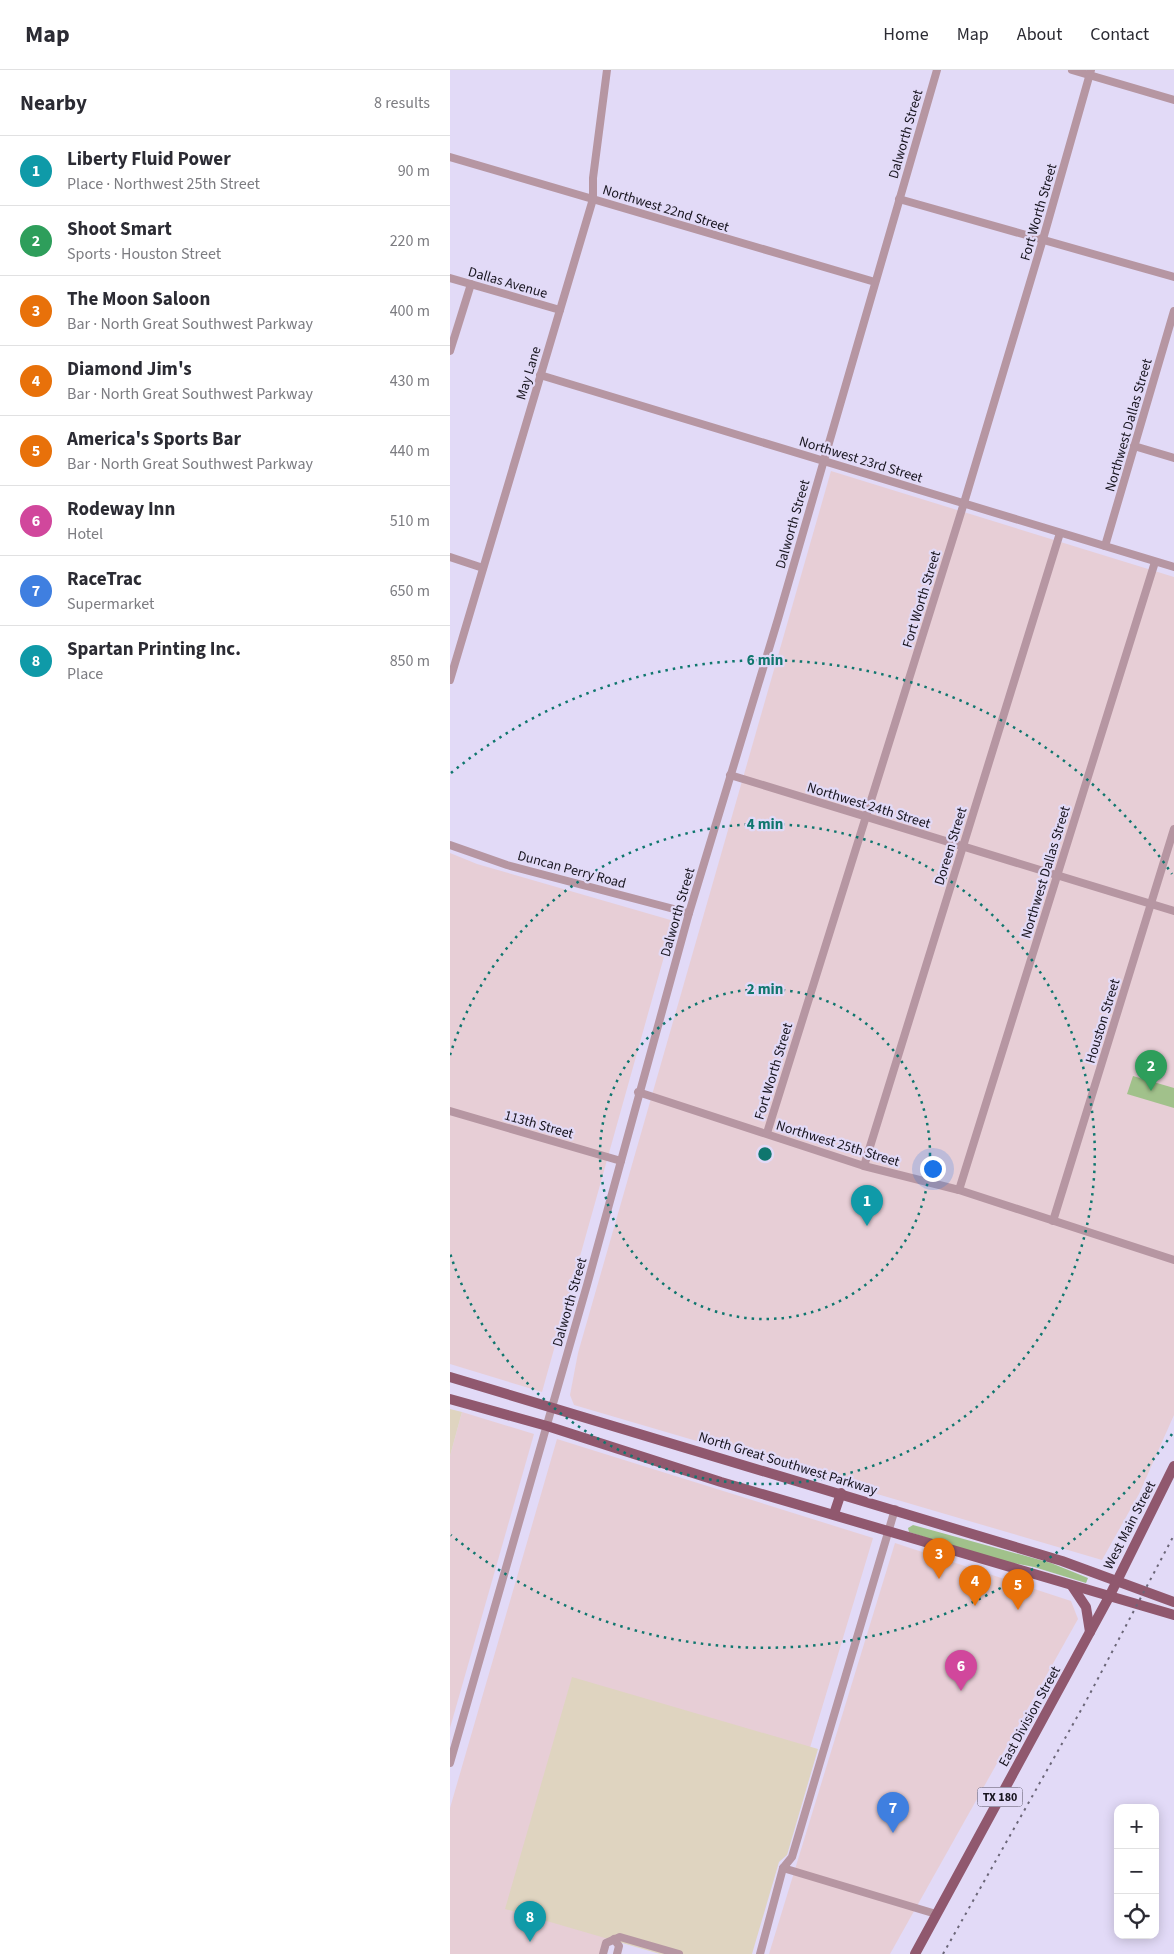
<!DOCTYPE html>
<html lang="en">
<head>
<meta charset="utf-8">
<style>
  :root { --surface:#fff; --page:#f2f2f3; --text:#2b2b33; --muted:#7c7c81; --line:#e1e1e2; --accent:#2563eb }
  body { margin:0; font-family:"Source Sans 3",sans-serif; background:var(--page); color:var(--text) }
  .controls { position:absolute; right:15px; bottom:15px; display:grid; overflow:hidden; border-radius:10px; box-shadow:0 2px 12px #0003 }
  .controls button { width:45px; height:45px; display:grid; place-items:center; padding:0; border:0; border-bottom:1px solid var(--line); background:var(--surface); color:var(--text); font:25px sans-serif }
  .you { position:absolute; left:482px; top:1098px; width:18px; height:18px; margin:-12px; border:4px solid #fff; border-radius:50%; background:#1a73e8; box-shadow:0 0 0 8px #1a73e833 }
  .badge { display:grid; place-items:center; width:32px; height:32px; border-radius:50%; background:var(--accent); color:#fff; font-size:16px; font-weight:700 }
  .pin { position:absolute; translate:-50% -41px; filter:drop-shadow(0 1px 2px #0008) }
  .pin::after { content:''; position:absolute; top:26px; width:18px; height:15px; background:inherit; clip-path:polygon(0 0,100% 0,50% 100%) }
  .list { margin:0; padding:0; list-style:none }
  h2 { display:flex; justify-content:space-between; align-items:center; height:65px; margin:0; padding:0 20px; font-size:21px }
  h2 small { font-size:16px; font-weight:400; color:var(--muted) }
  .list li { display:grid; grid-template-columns:32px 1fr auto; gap:15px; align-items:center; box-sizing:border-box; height:70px; padding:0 20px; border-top:1px solid var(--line) }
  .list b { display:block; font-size:19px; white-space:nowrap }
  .list p { margin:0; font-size:16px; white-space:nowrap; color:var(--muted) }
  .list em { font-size:16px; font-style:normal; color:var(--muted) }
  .icon { flex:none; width:28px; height:28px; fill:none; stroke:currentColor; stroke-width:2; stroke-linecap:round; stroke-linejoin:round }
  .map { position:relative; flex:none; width:724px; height:1884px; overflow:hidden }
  header { display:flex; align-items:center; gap:30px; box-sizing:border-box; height:70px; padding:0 25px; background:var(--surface); border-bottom:1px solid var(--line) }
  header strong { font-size:24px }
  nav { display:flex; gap:28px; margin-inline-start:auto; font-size:18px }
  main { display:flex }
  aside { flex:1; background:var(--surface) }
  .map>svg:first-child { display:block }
  .commercial { fill:#e7ced6 }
  .industrial { fill:#dfd4c0 }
  .green { fill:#a1c18b }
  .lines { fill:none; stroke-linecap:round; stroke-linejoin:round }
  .minor { stroke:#b696a2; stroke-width:8 }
  .major { stroke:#90586e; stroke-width:10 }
  .rail { stroke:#6b6678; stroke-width:2; stroke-dasharray:2.5 5; stroke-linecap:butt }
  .ring { fill:none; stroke:#0f766e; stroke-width:2.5; stroke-dasharray:2.5 5 }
  .labels { text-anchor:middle; stroke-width:4.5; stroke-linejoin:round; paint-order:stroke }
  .shield { fill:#e2daf7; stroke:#544f5f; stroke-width:1 }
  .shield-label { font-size:12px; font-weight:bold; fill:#17141e }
  .street-label { font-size:14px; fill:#17141e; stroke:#e2daf7 }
  .centre { fill:#0f766e; stroke:#e2daf7; stroke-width:2.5 }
  .ring-label { font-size:15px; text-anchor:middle; font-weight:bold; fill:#0f766e; stroke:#e2daf7; stroke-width:4.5; stroke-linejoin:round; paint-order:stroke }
</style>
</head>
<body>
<header>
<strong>Map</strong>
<nav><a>Home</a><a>Map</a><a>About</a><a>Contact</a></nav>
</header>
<main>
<aside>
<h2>Nearby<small>8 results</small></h2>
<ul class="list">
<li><span class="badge" style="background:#0f9aa8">1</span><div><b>Liberty Fluid Power</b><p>Place · Northwest 25th Street</p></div><em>90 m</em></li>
<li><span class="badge" style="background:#2e9e5b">2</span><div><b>Shoot Smart</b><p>Sports · Houston Street</p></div><em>220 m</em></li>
<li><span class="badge" style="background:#e8710a">3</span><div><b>The Moon Saloon</b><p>Bar · North Great Southwest Parkway</p></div><em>400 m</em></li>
<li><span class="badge" style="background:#e8710a">4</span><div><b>Diamond Jim's</b><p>Bar · North Great Southwest Parkway</p></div><em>430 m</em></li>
<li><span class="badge" style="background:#e8710a">5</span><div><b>America's Sports Bar</b><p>Bar · North Great Southwest Parkway</p></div><em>440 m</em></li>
<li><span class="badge" style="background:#d1479c">6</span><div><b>Rodeway Inn</b><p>Hotel</p></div><em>510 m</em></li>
<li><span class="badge" style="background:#3f7fe0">7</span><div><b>RaceTrac</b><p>Supermarket</p></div><em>650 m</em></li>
<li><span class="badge" style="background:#0f9aa8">8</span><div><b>Spartan Printing Inc.</b><p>Place</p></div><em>850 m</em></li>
</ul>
</aside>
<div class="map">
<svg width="724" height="1884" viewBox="0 0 724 1884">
  <rect width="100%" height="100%" fill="#e2daf7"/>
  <!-- commercial -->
  <g class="commercial">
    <polygon points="381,401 724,507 724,1345 689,1424 652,1490 124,1335 120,1325 128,1283"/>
    <polygon points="0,783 27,794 224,851 92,1322 0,1294"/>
    <polygon points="12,1342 84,1364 0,1658 0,1386"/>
    <polygon points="107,1369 423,1468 298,1884 164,1855 149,1884 0,1884 0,1738"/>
    <polygon points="445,1473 621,1531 628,1549 440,1884 319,1884"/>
  </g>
  <!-- industrial -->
  <g class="industrial">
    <polygon points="0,1339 12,1342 0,1386"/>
    <polygon points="122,1607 368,1679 337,1785 329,1792 302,1884 210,1884 55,1839"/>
  </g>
  <!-- green -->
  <g class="green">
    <polygon points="683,1006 724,1018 724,1038 677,1024"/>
    <polygon points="463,1455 601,1493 638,1508 636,1513 584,1497 542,1489 459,1462 458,1458"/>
  </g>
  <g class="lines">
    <!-- minor -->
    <g class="minor">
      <polyline points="622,0 724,30"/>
      <polyline points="0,87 425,212"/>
      <polyline points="449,129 724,207"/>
      <polyline points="0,208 110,240"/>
      <polyline points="0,281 21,214"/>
      <polyline points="90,305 724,497"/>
      <polyline points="684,376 724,388"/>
      <polyline points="655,476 724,241"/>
      <polyline points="0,487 33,498"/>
      <polyline points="0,610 143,129 143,108 157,0"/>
      <polyline points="280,705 724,841"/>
      <polyline points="0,775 57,795 239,843"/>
      <polyline points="188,1022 414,1096 509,1120 724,1190"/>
      <polyline points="0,1041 171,1091"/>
      <polyline points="317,1063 514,433 593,169 641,0"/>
      <polyline points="414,1096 610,463"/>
      <polyline points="509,1120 705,492"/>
      <polyline points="603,1151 724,759"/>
      <polyline points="0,1693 137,1215 239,843 328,549 487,0"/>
      <polyline points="333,1798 486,1844"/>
      <polyline points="164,1869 169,1876 167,1884"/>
      <polyline points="153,1884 156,1873 170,1867 229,1884"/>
      <polyline points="310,1884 333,1798 342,1787 445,1439"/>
    </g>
    <!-- major -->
    <g class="major">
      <polyline points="0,1307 612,1491 724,1532"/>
      <polyline points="0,1329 97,1356 271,1412 724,1545"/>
      <polyline points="384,1444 391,1423"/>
      <polyline points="622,1516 636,1537 640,1562"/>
      <polyline points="465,1884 659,1527 724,1396"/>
    </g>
    <!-- rail -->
    <polyline class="rail" points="493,1884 635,1633 724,1465"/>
  </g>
  <!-- distance rings -->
  <g class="ring">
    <circle cx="315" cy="1084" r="165"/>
    <path d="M0 985A330 330 0 1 1 0 1183"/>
    <path d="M722 1364A494 494 0 0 1 1 1465M1 703A494 494 0 0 1 722 804"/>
  </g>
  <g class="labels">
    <!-- shield labels -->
    <rect class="shield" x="527.5" y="1717.5" width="45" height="19" rx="4"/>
    <g class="shield-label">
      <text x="550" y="1731">TX 180</text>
    </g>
    <!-- street labels -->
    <g class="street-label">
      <text transform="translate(455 64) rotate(-74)" y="5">Dalworth Street</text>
      <text transform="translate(216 138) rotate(17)" y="5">Northwest 22nd Street</text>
      <text transform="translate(588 142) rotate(-74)" y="5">Fort Worth Street</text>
      <text transform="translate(58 212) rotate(16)" y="5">Dallas Avenue</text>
      <text transform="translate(78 303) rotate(-73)" y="5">May Lane</text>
      <text transform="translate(678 355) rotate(-74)" y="5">Northwest Dallas Street</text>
      <text transform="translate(411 389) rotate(17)" y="5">Northwest 23rd Street</text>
      <text transform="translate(342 454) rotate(-74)" y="5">Dalworth Street</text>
      <text transform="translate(471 529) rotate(-73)" y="5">Fort Worth Street</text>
      <text transform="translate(419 735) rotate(17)" y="5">Northwest 24th Street</text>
      <text transform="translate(500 776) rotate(-73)" y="5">Doreen Street</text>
      <text transform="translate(122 799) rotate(15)" y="5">Duncan Perry Road</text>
      <text transform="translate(595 802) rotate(-73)" y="5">Northwest Dallas Street</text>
      <text transform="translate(227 842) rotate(-74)" y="5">Dalworth Street</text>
      <text transform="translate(652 951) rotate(-73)" y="5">Houston Street</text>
      <text transform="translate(323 1001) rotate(-73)" y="5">Fort Worth Street</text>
      <text transform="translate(89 1054) rotate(16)" y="5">113th Street</text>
      <text transform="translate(388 1073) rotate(17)" y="5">Northwest 25th Street</text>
      <text transform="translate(119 1232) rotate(-74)" y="5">Dalworth Street</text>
      <text transform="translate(338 1393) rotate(17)" y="5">North Great Southwest Parkway</text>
      <text transform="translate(679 1455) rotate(-63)" y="5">West Main Street</text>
      <text transform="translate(579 1646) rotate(-61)" y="5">East Division Street</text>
    </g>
  </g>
  <circle cx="315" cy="1084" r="8" class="centre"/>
  <g class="ring-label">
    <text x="315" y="595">6 min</text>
    <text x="315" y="759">4 min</text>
    <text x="315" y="924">2 min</text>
  </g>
</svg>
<div class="controls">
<button>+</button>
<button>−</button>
<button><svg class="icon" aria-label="locate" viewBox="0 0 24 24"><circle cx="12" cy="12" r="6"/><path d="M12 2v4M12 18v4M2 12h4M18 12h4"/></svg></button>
</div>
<div class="you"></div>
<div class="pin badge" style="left:417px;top:1156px;background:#0f9aa8">1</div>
<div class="pin badge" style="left:701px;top:1021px;background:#2e9e5b">2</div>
<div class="pin badge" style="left:489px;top:1509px;background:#e8710a">3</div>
<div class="pin badge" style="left:525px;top:1536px;background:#e8710a">4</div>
<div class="pin badge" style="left:568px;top:1540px;background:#e8710a">5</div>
<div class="pin badge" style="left:511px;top:1621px;background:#d1479c">6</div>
<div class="pin badge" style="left:443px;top:1763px;background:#3f7fe0">7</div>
<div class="pin badge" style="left:80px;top:1872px;background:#0f9aa8">8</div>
</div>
</main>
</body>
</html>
